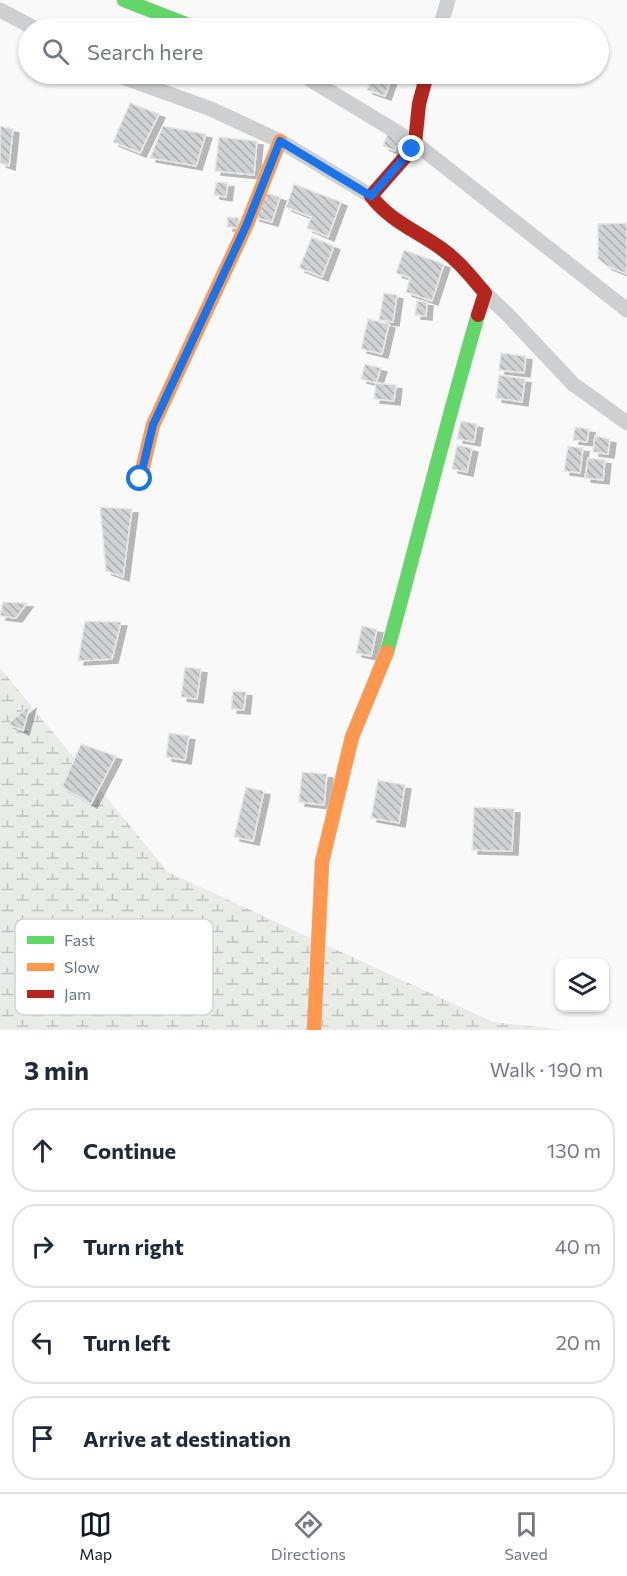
<!DOCTYPE html>
<html lang="en">
<head>
<meta charset="utf-8">
<style>
  :root { --surface:#fff; --page:#f6f6f7; --text:#1f2937; --muted:#747a83; --line:#e0e1e3; --accent:#111827 }
  body { margin:0; font-family:Commissioner,sans-serif; background:var(--page); color:var(--text) }
  .controls { position:absolute; right:18px; bottom:18px; display:grid; overflow:hidden; border-radius:12px; box-shadow:0 2px 4px #0004 }
  .controls button { width:54px; height:54px; display:grid; place-items:center; padding:0; border:0; border-bottom:2px solid var(--line); background:var(--surface); color:var(--text); font:30px sans-serif }
  .stop { position:absolute; width:18px; height:18px; margin:-14px; border:4px solid #1a73e8; border-radius:50%; background:#fff }
  .stop.end { background:#1a73e8; border-color:#fff; box-shadow:0 2px 6px #0008 }
  .list { margin:0; padding:0; list-style:none }
  h2 { display:flex; justify-content:space-between; align-items:center; height:78px; margin:0; padding:0 24px; font-size:26px }
  h2 small { font-size:20px; font-weight:400; color:var(--muted) }
  .list li { display:grid; grid-template-columns:39px 1fr auto; gap:18px; align-items:center; box-sizing:border-box; height:84px; margin:0 12px 12px; padding:0 12px; border:2px solid var(--line); border-radius:24px }
  .list b { display:block; font-size:22px; white-space:nowrap }
  .list em { font-size:20px; font-style:normal; color:var(--muted) }
  .icon { flex:none; width:33px; height:33px; fill:none; stroke:currentColor; stroke-width:2; stroke-linecap:round; stroke-linejoin:round }
  .map { position:relative; flex:none; width:627px; height:1030px; overflow:hidden }
  .search { position:absolute; background:var(--surface); box-shadow:0 2px 4px #0004; left:18px; right:18px; top:18px; height:66px; display:flex; align-items:center; gap:15px; box-sizing:border-box; padding:0 21px; border-radius:33px; color:var(--muted); font-size:22px }
  .sheet { height:462px; background:var(--surface) }
  nav { display:flex; justify-content:space-around; align-items:center; box-sizing:border-box; height:84px; border-top:2px solid var(--line); background:var(--surface); font-size:16px; color:var(--muted) }
  nav a { display:grid; justify-items:center; gap:3px }
  nav .on { color:var(--accent) }
  .map>svg:first-child { display:block }
  .wetland { fill:url(#wetland-marsh) }
  .building { fill:url(#building-back-hatch); stroke:#e8e8e8; stroke-width:1.5; filter:url(#shadow) }
  .lines { fill:none; stroke-linecap:round; stroke-linejoin:round }
  .fast-casing { stroke:#d5d6d7; stroke-width:15 }
  .slow-casing { stroke:#d5d6d7; stroke-width:15 }
  .jam-casing { stroke:#d5d6d7; stroke-width:15 }
  .street { stroke:#cecfd0; stroke-width:15 }
  .fast { stroke:#63d668; stroke-width:14 }
  .slow { stroke:#ff974d; stroke-width:14 }
  .jam { stroke:#b3261e; stroke-width:14 }
  .route { stroke:#1a73e8; stroke-width:8 }
  .key { fill:#fff; stroke:#d1d6da; stroke-width:1.5 }
  .key-label { font-size:16px; fill:#657683 }
</style>
</head>
<body>
<div class="map">
<svg width="627" height="1030" viewBox="0 0 627 1030">
  <defs>
    <pattern id="wetland-marsh" width="20" height="14" patternUnits="userSpaceOnUse" patternTransform="scale(1.5)"><rect width="20" height="14" fill="#e8ebe6"/><path d="M1 5h8M5 5V1M11 12h8M15 12V8" fill="none" stroke="#c0c3c0"/></pattern>
    <pattern id="building-back-hatch" width="6" height="6" patternUnits="userSpaceOnUse" patternTransform="scale(1.5)"><rect width="6" height="6" fill="#d0d2d3"/><path d="M-1 5l2 2M0 0l6 6M5-1l2 2" fill="none" stroke="#acafb1"/></pattern>
    <filter id="shadow"><feDropShadow dx="6" dy="4" stdDeviation="0" flood-color="#0004"/></filter>
  </defs>
  <rect width="100%" height="100%" fill="#f9f9f9"/>
  <!-- wetland -->
  <polygon class="wetland" points="0,668 168,872 493,1022 566,1030 0,1030"/>
  <!-- building -->
  <g class="building">
    <polygon points="373,74 393,74 385,96 367,90"/>
    <polygon points="130,103 159,114 140,153 113,142"/>
    <polygon points="0,126 13,129 9,166 0,163"/>
    <polygon points="163,126 206,134 196,166 150,158"/>
    <polygon points="388,133 400,138 395,151 383,146"/>
    <polygon points="219,137 257,141 254,175 215,171"/>
    <polygon points="216,182 228,183 226,197 214,195"/>
    <polygon points="294,184 341,202 328,237 307,228 311,217 286,207"/>
    <polygon points="263,192 280,197 272,222 254,217"/>
    <polygon points="228,217 239,218 238,228 227,227"/>
    <polygon points="627,223 627,274 607,266 598,259 598,224"/>
    <polygon points="312,237 334,246 322,277 299,268"/>
    <polygon points="404,250 444,264 432,301 406,292 410,278 396,273"/>
    <polygon points="384,293 397,295 393,322 379,320"/>
    <polygon points="417,301 427,302 426,316 415,315"/>
    <polygon points="368,319 389,324 382,354 361,349"/>
    <polygon points="501,353 526,356 524,373 499,370"/>
    <polygon points="365,364 381,368 376,383 361,379"/>
    <polygon points="499,375 525,379 522,402 496,398"/>
    <polygon points="376,383 396,385 394,401 374,399"/>
    <polygon points="461,421 477,424 474,442 457,439"/>
    <polygon points="575,427 589,429 587,442 573,440"/>
    <polygon points="595,436 610,439 608,454 593,452"/>
    <polygon points="457,445 472,448 467,472 452,469"/>
    <polygon points="568,446 583,448 580,473 564,471"/>
    <polygon points="588,458 605,460 603,480 585,478"/>
    <polygon points="100,507 132,509 123,577 106,571"/>
    <polygon points="3,602 27,603 16,618 0,616"/>
    <polygon points="85,621 121,622 112,659 78,661"/>
    <polygon points="362,626 377,629 371,656 356,653"/>
    <polygon points="185,667 201,669 197,699 181,697"/>
    <polygon points="233,691 246,692 244,710 231,709"/>
    <polygon points="30,705 23,731 8,724"/>
    <polygon points="169,733 189,736 185,760 166,757"/>
    <polygon points="81,744 116,756 91,804 62,787"/>
    <polygon points="302,772 327,774 324,805 299,802"/>
    <polygon points="378,780 405,785 399,823 371,818"/>
    <polygon points="246,787 264,791 253,841 234,837"/>
    <polygon points="474,807 514,809 512,851 472,850"/>
  </g>
  <g class="lines">
    <defs>
      <g id="fast">
        <polyline points="124,0 196,28"/>
        <path d="M387,652C418,540 445,427 478,315"/>
      </g>
      <g id="slow">
        <polyline points="140,479 153,425 247,224 280,141"/>
        <polyline points="314,1030 322,862 352,737 387,652"/>
      </g>
      <path id="jam" d="M427,74L419,104L415,143L412,149L371,196C390,221 417,231 442,249C459,261 471,277 485,293L478,315"/>
    </defs>
    <!-- fast casing -->
    <use href="#fast" class="fast-casing"/>
    <!-- slow casing -->
    <use href="#slow" class="slow-casing"/>
    <!-- jam casing -->
    <use href="#jam" class="jam-casing"/>
    <!-- street -->
    <g class="street">
      <polyline points="0,10 34,28"/>
      <polyline points="440,28 448,0"/>
      <polyline points="114,74 211,109 280,141 371,196"/>
      <polyline points="301,74 415,143 627,310"/>
      <polyline points="485,293 508,315 573,384 627,423"/>
    </g>
    <!-- fast -->
    <use href="#fast" class="fast"/>
    <!-- slow -->
    <use href="#slow" class="slow"/>
    <!-- jam -->
    <use href="#jam" class="jam"/>
  </g>
  <g class="lines">
    <!-- route -->
    <polyline class="route" points="140,479 153,425 247,224 280,141 371,196 412,149"/>
  </g>
  <!-- legend -->
  <rect x="15" y="919" width="198" height="96" rx="9" class="key"/>
  <rect x="27" y="936" width="27" height="8" fill="#63d668"/>
  <rect x="27" y="963" width="27" height="8" fill="#ff974d"/>
  <rect x="27" y="990" width="27" height="8" fill="#b3261e"/>
  <g class="key-label">
    <text x="64" y="946">Fast</text>
    <text x="64" y="973">Slow</text>
    <text x="64" y="1000">Jam</text>
  </g>
</svg>
<div class="controls">
<button><svg class="icon" aria-label="layers" viewBox="0 0 24 24"><path d="M12 4l9 5-9 5-9-5zM3 14l9 5 9-5"/></svg></button>
</div>
<div class="stop" style="left:140px;top:479px"></div>
<div class="stop end" style="left:412px;top:149px"></div>
<div class="search"><svg class="icon" aria-label="search" viewBox="0 0 24 24"><circle cx="10" cy="10" r="6"/><path d="M15 15l6 6"/></svg>Search here</div>
</div>
<section class="sheet">
<h2>3 min<small>Walk · 190 m</small></h2>
<ul class="list">
<li><svg class="icon" aria-label="ahead" viewBox="0 0 24 24"><path d="M12 20V5M6 11l6-6 6 6"/></svg><div><b>Continue</b></div><em>130 m</em></li>
<li><svg class="icon" aria-label="right" viewBox="0 0 24 24"><path d="M7 20v-9h11M14 6l5 5-5 5"/></svg><div><b>Turn right</b></div><em>40 m</em></li>
<li><svg class="icon" aria-label="left" viewBox="0 0 24 24"><path d="M17 20v-9H6M10 6l-5 5 5 5"/></svg><div><b>Turn left</b></div><em>20 m</em></li>
<li><svg class="icon" aria-label="arrive" viewBox="0 0 24 24"><path d="M6 21V4h12l-3 4 3 4H6"/></svg><div><b>Arrive at destination</b></div></li>
</ul>
</section>
<nav>
<a class="on"><svg class="icon" aria-label="map" viewBox="0 0 24 24"><path d="M3 6l6-2 6 2 6-2v14l-6 2-6-2-6 2zM9 4v14M15 6v14"/></svg>Map</a>
<a><svg class="icon" aria-label="directions" viewBox="0 0 24 24"><path d="M12 3l9 9-9 9-9-9zM9 14v-3h6M13 9l2 2-2 2"/></svg>Directions</a>
<a><svg class="icon" aria-label="saved" viewBox="0 0 24 24"><path d="M7 4h10v16l-5-4-5 4z"/></svg>Saved</a>
</nav>
</body>
</html>
